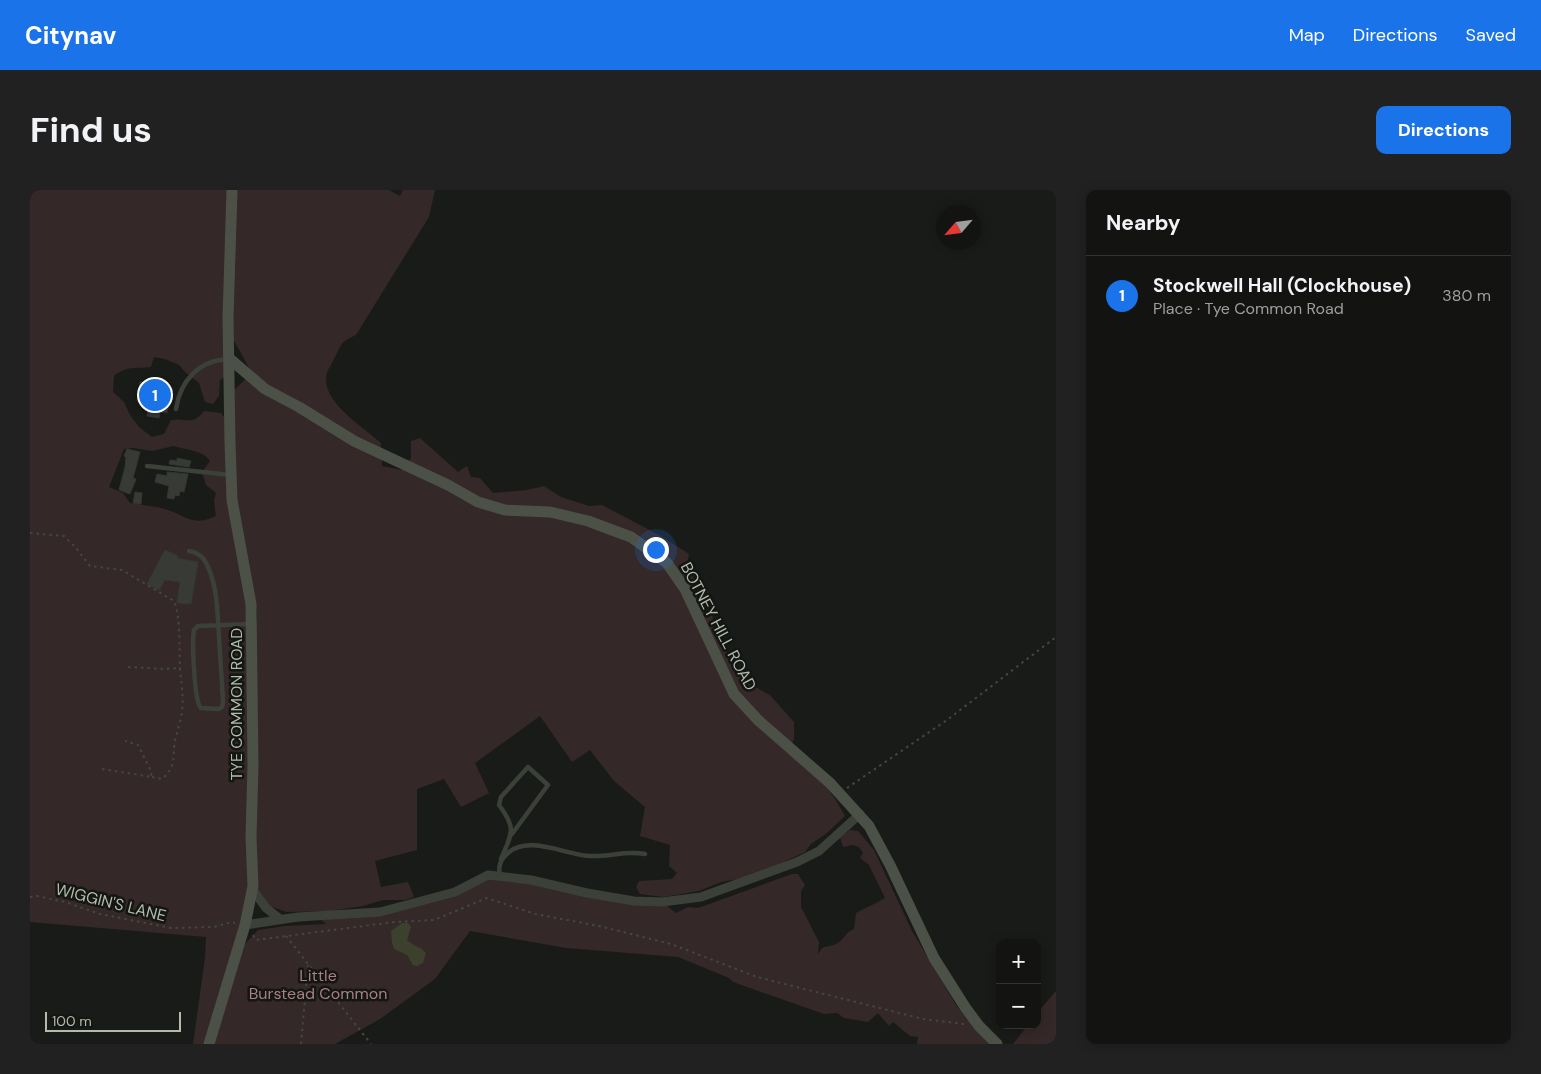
<!DOCTYPE html>
<html lang="en">
<head>
<meta charset="utf-8">
<style>
  :root { --surface:#131412; --page:#202120; --text:#f1f3f6; --muted:#9d9e9f; --line:#323332; --accent:#1a73e8 }
  body { margin:0; font-family:"DM Sans",sans-serif; background:var(--page); color:var(--text) }
  .controls { position:absolute; right:15px; bottom:15px; display:grid; overflow:hidden; border-radius:10px; box-shadow:0 2px 12px #0003 }
  .controls button { width:45px; height:45px; display:grid; place-items:center; padding:0; border:0; border-bottom:1px solid var(--line); background:var(--surface); color:var(--text); font:25px sans-serif }
  .compass { position:absolute; left:906px; top:15px; width:45px; height:45px; border-radius:50%; background:var(--surface); box-shadow:0 2px 12px #0003; rotate:242deg }
  .scale { position:absolute; left:15px; bottom:12px; width:136px; box-sizing:border-box; padding-left:5px; border:2px solid #b2bcaa; border-top:0; font-size:14px; line-height:18px; white-space:nowrap; color:#b2bcaa; -webkit-text-stroke:4px #141613; paint-order:stroke }
  .you { position:absolute; left:625px; top:359px; width:18px; height:18px; margin:-12px; border:4px solid #fff; border-radius:50%; background:#1a73e8; box-shadow:0 0 0 8px #1a73e833 }
  .badge { display:grid; place-items:center; width:32px; height:32px; border-radius:50%; background:var(--accent); color:#fff; font-size:16px; font-weight:700 }
  .pin { position:absolute; translate:-50% -50%; border:2px solid #fff; box-shadow:0 1px 5px #0006 }
  .list { margin:0; padding:0; list-style:none }
  h2 { display:flex; justify-content:space-between; align-items:center; height:65px; margin:0; padding:0 20px; font-size:21px }
  h2 small { font-size:16px; font-weight:400; color:var(--muted) }
  .list li { display:grid; grid-template-columns:32px 1fr auto; gap:15px; align-items:center; box-sizing:border-box; height:80px; padding:0 20px; border-top:1px solid var(--line) }
  .list b { display:block; font-size:19px; white-space:nowrap }
  .list p { margin:0; font-size:16px; white-space:nowrap; color:var(--muted) }
  .list em { font-size:16px; font-style:normal; color:var(--muted) }
  .map { position:relative; flex:none; width:1026px; height:854px; overflow:hidden; border-radius:10px }
  header { display:flex; align-items:center; gap:30px; box-sizing:border-box; height:70px; padding:0 25px; background:var(--accent); color:#fff }
  header strong { font-size:24px }
  nav { display:flex; gap:28px; margin-inline-start:auto; font-size:18px }
  .intro { display:flex; align-items:center; justify-content:space-between; box-sizing:border-box; height:120px; padding:0 30px }
  h1 { margin:0; font-size:35px }
  .button { padding:12px 22px; border-radius:10px; background:var(--accent); color:#fff; font-size:18px; font-weight:700 }
  main { display:flex; gap:30px; padding:0 30px }
  aside { flex:1; background:var(--surface); border-radius:10px; box-shadow:0 2px 12px #0003 }
  .map>svg:first-child { display:block }
  .green { fill:#342828; fill-rule:evenodd }
  .water { fill:#3b412d }
  .building { fill:#373a35; stroke:#333732 }
  .lines { fill:none; stroke-linecap:round; stroke-linejoin:round }
  .path { stroke:#43483f; stroke-width:2; stroke-dasharray:2.5 4; stroke-linecap:butt }
  .lane { stroke:#3b4139; stroke-width:4.5 }
  .street { stroke:#3b4139; stroke-width:9 }
  .secondary { stroke:#4b5147; stroke-width:11 }
  .labels { text-anchor:middle; stroke-width:5; stroke-linejoin:round; paint-order:stroke }
  .street-label { font-size:16px; fill:#b2bcaa; stroke:#141613 }
  .park-label { font-size:16px; fill:#a97f83; stroke:#141613 }
</style>
</head>
<body>
<header>
<strong>Citynav</strong>
<nav><a>Map</a><a>Directions</a><a>Saved</a></nav>
</header>
<div class="intro"><h1>Find us</h1><a class="button">Directions</a></div>
<main>
<div class="map">
<svg width="1026" height="854" viewBox="0 0 1026 854">
  <rect width="100%" height="100%" fill="#191b18"/>
  <!-- green -->
  <g class="green">
    <path d="M0,0H359L370,6L373,0H405L399,27L326,145C310,152 312,154 304,169C302,174 298,179 297,183C289,211 334,237 351,253L352,276L372,280L381,268V251L390,248L428,282L437,276L441,287L450,288L463,303L497,300L514,296L531,307L559,316L572,315L631,346L659,364L656,381L679,402L684,437L701,469L718,493L740,505L764,532V549L761,556C782,578 801,599 815,626L797,643L781,654L775,662L743,677L708,689L691,692L669,701L633,707L610,704L606,697L609,691L642,689L647,683L639,676L640,655L610,646L615,617L584,591L560,560L542,572L510,526L445,573L459,603L431,617L414,589L387,599V660L345,671L351,697L378,692L384,707L375,710H353L333,716L299,721L257,722L239,716L228,701L179,854H163L175,768L176,747L0,732ZM203,149L222,183L204,200L206,306L227,424L226,440L202,310L200,235L191,223L174,221C162,237 157,227 141,230L134,244L122,247L109,237L100,225L94,212L83,202L84,186C98,175 104,179 121,177L124,167L135,169L149,175L155,182L169,193L175,212L183,214L189,206L190,190L200,184ZM144,256C155,260 173,260 180,271L172,282L176,295L186,303L184,311L186,326C162,337 157,326 135,319C124,316 112,315 100,313L93,303L79,297L94,259L103,258L122,261Z"/>
    <path d="M820,640L828,641L844,660L882,741L926,815L943,835L967,854H887L888,847L880,846L863,832L859,836L848,823L838,832L814,828L807,823L794,824L703,792L699,788L648,767L536,758L440,741L405,789L350,829L305,854H183L215,754L228,740L255,736L296,734L286,726L350,722L425,702L458,685L632,712L646,723L658,717L668,718L762,684H768L775,695L771,701V717L789,752L788,764L792,758C796,756 800,756 804,755C813,752 815,742 824,739L826,723C836,717 846,714 855,708L839,675L830,668L833,663L829,657L822,655L813,657L810,647Z"/>
    <polygon points="1026,801 1026,854 983,854 998,835 1007,835 1007,823"/>
  </g>
  <!-- water -->
  <path class="water" d="M372,733H378L381,737L377,750C383,756 390,756 396,763L393,773L387,776L383,775L377,765L364,759L362,753L361,741Z"/>
  <!-- building -->
  <g class="building">
    <polygon points="110,192 143,199 137,223 130,222 129,228 117,226 119,213 107,211"/>
    <polygon points="97,259 110,262 103,288 106,289 100,304 89,300 95,277 96,267 94,266"/>
    <polygon points="147,268 161,271 159,277 139,274 140,270 147,271"/>
    <polygon points="137,282 158,284 154,302 150,301 149,306 145,305 144,309 137,308 139,296 125,292 127,284 137,286"/>
    <polygon points="105,302 112,303 111,314 103,313"/>
    <polygon points="135,360 148,366 147,368 168,372 161,414 147,413 150,392 135,390 129,400 117,394"/>
  </g>
  <g class="lines">
    <!-- path -->
    <g class="path">
      <path d="M0,343L34,346L46,358L60,376L92,380L144,411C151,429 149,459 150,478"/>
      <path d="M98,477L134,479L150,478C151,493 154,506 152,521C151,531 147,541 145,551C142,568 147,576 132,589L122,587"/>
      <polyline points="72,579 122,587 120,579 108,555 95,551"/>
      <polyline points="817,598 917,530 1026,447"/>
      <polyline points="0,707 7,706 35,712 70,724 141,738 184,737 202,732 205,733"/>
      <polyline points="223,745 226,750 364,732 404,730 457,708 505,724 569,736 641,754 727,787 893,829 934,834"/>
      <polyline points="256,746 341,854"/>
      <polyline points="271,854 278,775"/>
    </g>
    <!-- lane -->
    <g class="lane">
      <path d="M146,219C150,191 169,170 199,169"/>
      <polyline points="117,276 200,285"/>
      <path d="M159,361C166,362 171,365 175,371C188,394 187,421 189,446C190,468 192,490 193,512L192,517L189,519L171,518C164,512 162,451 164,440L168,436L220,434"/>
      <path d="M471,669C482,643 487,639 469,615L471,607L498,577L518,595L482,644"/>
      <path d="M470,687C468,676 470,670 478,663C499,644 538,666 561,666C580,667 596,660 615,664"/>
    </g>
    <!-- street -->
    <g class="street">
      <polyline points="222,699 236,718 250,729"/>
      <polyline points="215,735 268,727 350,722 425,702 458,685 501,690 557,703 604,711 632,712 671,707 767,672 789,661 830,624"/>
    </g>
    <!-- secondary -->
    <g class="secondary">
      <polyline points="200,169 235,199 269,217 324,251 418,295 448,312 475,320 520,322 558,331 601,347 637,373 655,399 704,504 728,530 800,593 839,636 860,675 904,768 935,817 949,836 967,854"/>
      <polyline points="179,854 215,735 223,696 221,647 223,576 221,414 202,310 200,252 198,128 202,0"/>
    </g>
  </g>
  <g class="labels">
    <!-- street labels -->
    <g class="street-label">
      <text transform="translate(689 436) rotate(62)" y="6">BOTNEY HILL ROAD</text>
      <text transform="translate(206 514) rotate(-90)" y="6">TYE COMMON ROAD</text>
      <text transform="translate(81 712) rotate(14)" y="6">WIGGIN'S LANE</text>
    </g>
    <!-- park labels -->
    <g class="park-label">
      <text x="288" y="791">Little<tspan x="288" dy="18">Burstead Common</tspan></text>
    </g>
  </g>
</svg>
<div class="controls">
<button>+</button>
<button>−</button>
</div>
<svg class="compass" viewBox="-18 -18 36 36"><path d="M0-13l5 13h-10z" fill="#e53935"/><path d="M0 13l5-13h-10z" fill="#9d9e9f"/></svg>
<div class="scale">100 m</div>
<div class="you"></div>
<div class="pin badge" style="left:125px;top:205px">1</div>
</div>
<aside>
<h2>Nearby<small></small></h2>
<ul class="list">
<li><span class="badge">1</span><div><b>Stockwell Hall (Clockhouse)</b><p>Place · Tye Common Road</p></div><em>380 m</em></li>
</ul>
</aside>
</main>
</body>
</html>
